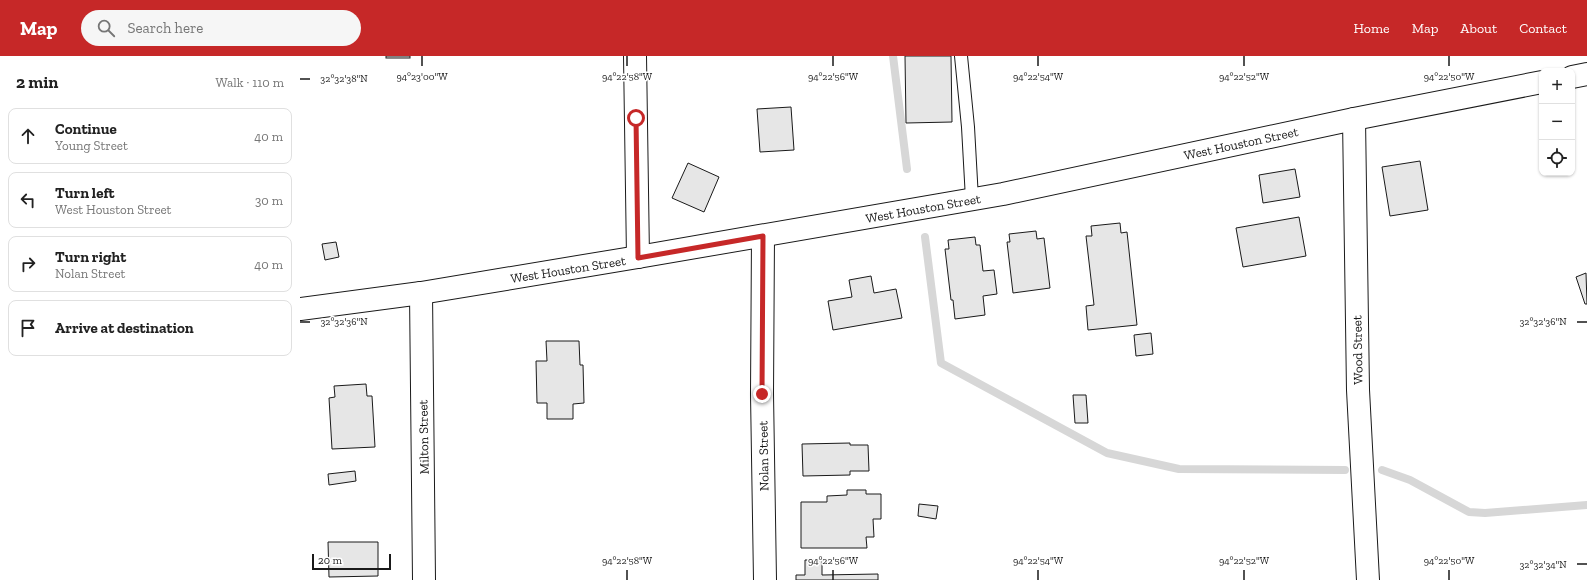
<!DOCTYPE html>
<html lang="en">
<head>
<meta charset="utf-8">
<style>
  :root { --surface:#fff; --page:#f6f6f6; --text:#222; --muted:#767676; --line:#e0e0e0; --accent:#c62828 }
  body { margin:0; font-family:"Zilla Slab",serif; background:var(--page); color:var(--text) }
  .controls { position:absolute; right:12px; top:12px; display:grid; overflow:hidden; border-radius:8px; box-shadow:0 1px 3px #0004 }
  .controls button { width:36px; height:36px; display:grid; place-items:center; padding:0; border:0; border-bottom:1px solid var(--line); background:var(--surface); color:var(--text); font:20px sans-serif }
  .scale { position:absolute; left:12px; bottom:10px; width:79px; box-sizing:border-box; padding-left:4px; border:2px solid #1a1a1a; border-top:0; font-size:11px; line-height:14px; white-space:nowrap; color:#1a1a1a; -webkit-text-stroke:3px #fff; paint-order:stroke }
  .stop { position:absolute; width:12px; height:12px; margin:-9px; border:3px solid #c62828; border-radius:50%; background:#fff }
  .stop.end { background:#c62828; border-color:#fff; box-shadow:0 1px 4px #0008 }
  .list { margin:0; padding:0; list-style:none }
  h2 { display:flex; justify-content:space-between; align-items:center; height:52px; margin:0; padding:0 16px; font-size:17px }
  h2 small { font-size:13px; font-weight:400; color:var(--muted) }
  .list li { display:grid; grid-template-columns:26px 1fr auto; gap:12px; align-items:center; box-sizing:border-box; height:56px; margin:0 8px 8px; padding:0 8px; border:1px solid var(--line); border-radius:8px }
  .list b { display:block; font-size:15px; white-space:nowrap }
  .list p { margin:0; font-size:13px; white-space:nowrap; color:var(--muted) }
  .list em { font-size:13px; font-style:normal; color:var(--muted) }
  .icon { flex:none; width:22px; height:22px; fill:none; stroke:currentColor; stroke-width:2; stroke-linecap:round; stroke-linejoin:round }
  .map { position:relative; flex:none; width:1287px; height:524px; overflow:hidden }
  header { display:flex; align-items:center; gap:24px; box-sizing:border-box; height:56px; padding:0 20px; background:var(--accent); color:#fff }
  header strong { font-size:19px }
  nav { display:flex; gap:22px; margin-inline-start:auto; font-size:14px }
  .search { width:280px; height:36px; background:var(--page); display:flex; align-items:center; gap:10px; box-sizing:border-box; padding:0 14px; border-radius:22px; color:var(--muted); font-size:15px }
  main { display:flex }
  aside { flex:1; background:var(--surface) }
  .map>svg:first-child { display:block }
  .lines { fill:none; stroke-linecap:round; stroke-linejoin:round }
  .stream { stroke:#d7d7d7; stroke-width:8 }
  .building { fill:#e6e6e6; stroke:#1a1a1a }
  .service-casing { stroke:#1a1a1a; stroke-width:14 }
  .minor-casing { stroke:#1a1a1a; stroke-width:24 }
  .secondary-casing { stroke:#1a1a1a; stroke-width:24 }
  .service { stroke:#fff; stroke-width:12 }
  .minor { stroke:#fff; stroke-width:22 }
  .secondary { stroke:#fff; stroke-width:22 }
  .route { stroke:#c62828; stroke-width:5 }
  .ticks { fill:none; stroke:#1a1a1a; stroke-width:1.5 }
  .labels { text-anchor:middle; stroke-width:3; stroke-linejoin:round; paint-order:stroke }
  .street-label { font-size:13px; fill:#1a1a1a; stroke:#fff }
  .ticks-label { font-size:10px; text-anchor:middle; fill:#1a1a1a; stroke:#fff; stroke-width:3; stroke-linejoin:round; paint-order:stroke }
</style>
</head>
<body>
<header>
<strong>Map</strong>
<div class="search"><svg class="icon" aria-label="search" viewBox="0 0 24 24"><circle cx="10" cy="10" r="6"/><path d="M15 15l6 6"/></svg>Search here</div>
<nav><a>Home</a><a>Map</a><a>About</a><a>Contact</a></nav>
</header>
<main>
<aside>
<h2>2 min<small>Walk · 110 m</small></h2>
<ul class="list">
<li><svg class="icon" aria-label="ahead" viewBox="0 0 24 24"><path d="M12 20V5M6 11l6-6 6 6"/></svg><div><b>Continue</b><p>Young Street</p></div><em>40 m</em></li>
<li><svg class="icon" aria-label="left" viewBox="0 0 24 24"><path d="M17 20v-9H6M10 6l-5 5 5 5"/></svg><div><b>Turn left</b><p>West Houston Street</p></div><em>30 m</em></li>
<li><svg class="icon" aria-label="right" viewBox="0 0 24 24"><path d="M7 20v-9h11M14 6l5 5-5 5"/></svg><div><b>Turn right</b><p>Nolan Street</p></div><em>40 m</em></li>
<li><svg class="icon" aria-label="arrive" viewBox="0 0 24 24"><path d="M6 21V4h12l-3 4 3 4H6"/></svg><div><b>Arrive at destination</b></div></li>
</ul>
</aside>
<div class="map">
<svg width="1287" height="524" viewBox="0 0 1287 524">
  <rect width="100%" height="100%" fill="#fff"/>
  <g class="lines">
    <!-- stream -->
    <g class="stream">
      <polyline points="593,0 607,113"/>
      <polyline points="625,181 641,307 807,397 879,413 1045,414"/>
      <polyline points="1082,414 1110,424 1169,456 1185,457 1287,449"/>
    </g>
  </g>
  <!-- building -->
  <g class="building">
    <rect x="86" y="0" width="24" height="2"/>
    <polygon points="605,0 651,0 652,66 606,67"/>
    <polygon points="491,51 494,94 460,96 457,53"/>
    <polygon points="1120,105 1128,154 1090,160 1082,111"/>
    <polygon points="388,107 419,121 404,156 372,142"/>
    <polygon points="995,113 1000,141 963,147 959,119"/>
    <polygon points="999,161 1006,200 943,211 936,172"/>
    <polygon points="820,167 821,177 827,176 837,269 788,274 786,250 794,249 786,180 792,180 791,170"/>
    <polygon points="736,175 737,183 744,182 750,232 713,237 707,186 710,186 709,178"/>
    <polygon points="675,181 676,189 680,189 683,215 694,214 697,238 683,240 685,259 655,263 653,244 651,244 645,193 649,193 648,184"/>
    <polygon points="36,186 39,201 25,204 22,188"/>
    <polygon points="1286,217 1287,248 1285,248 1276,221"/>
    <polygon points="571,220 574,237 596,233 602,262 533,274 528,245 552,241 549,224"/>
    <polygon points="851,277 853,298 836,300 834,279"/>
    <polygon points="246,285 279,285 280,309 283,309 284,347 273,348 273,363 247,363 247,347 237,347 236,305 247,305"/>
    <polygon points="66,328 67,340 72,340 75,391 32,393 29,342 35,341 34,330"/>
    <polygon points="773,339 786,339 788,367 775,367"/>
    <polygon points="550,387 550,389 568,389 569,415 550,415 550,419 503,420 502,388"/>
    <polygon points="55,415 56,425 29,429 28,418"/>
    <polygon points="547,434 566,434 566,438 581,438 581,463 573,463 574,481 566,481 567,492 501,492 501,446 527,446 527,440 547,439"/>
    <polygon points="619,448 638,450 636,463 618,460"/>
    <polygon points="28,486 78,486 78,520 29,521"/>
    <polygon points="505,504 522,504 522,519 578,518 578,524 496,524 496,519 505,519"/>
  </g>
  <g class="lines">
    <defs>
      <polyline id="service" points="661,0 668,71 672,143"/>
      <g id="minor">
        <polyline points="335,0 338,201"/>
        <polyline points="1054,63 1058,334 1068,524"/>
        <polyline points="463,180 462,338 465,524"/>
        <polyline points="121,237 124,524"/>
      </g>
      <g id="secondary">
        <polyline points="1272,21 1287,18"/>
        <polyline points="0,253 121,237 338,201 703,138 1054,63 1242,26"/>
      </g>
    </defs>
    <!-- service casing -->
    <use href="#service" class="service-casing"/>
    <!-- minor casing -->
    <use href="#minor" class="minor-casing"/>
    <!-- secondary casing -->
    <use href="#secondary" class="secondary-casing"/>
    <!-- service -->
    <use href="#service" class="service"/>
    <!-- minor -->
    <use href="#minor" class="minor"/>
    <!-- secondary -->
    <use href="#secondary" class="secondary"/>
  </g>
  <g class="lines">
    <!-- route -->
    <polyline class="route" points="336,62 338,202 463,180 462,338"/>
  </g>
  <!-- ticks -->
  <path class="ticks" d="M122,0V10M327,0V10M533,0V10M738,0V10M944,0V10M1149,0V10M0,23H10M0,266H10M1277,266H1287M1277,508H1287M327,514V524M533,514V524M738,514V524M944,514V524M1149,514V524"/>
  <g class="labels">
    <!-- street labels -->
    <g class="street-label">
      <text transform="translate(941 87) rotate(-12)" y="5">West Houston Street</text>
      <text transform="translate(623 152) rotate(-10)" y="5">West Houston Street</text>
      <text transform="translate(268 213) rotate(-9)" y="5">West Houston Street</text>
      <text transform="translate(1057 294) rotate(-91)" y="5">Wood Street</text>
      <text transform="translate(123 381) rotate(-91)" y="5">Milton Street</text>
      <text transform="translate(463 400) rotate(-91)" y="5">Nolan Street</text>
    </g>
  </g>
  <g class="ticks-label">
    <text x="122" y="24">94°23'00"W</text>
    <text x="327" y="24">94°22'58"W</text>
    <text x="533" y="24">94°22'56"W</text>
    <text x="738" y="24">94°22'54"W</text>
    <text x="944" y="24">94°22'52"W</text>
    <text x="1149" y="24">94°22'50"W</text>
    <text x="44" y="26">32°32'38"N</text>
    <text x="44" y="269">32°32'36"N</text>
    <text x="1243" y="269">32°32'36"N</text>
    <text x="327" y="508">94°22'58"W</text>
    <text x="533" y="508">94°22'56"W</text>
    <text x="738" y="508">94°22'54"W</text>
    <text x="944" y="508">94°22'52"W</text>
    <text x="1149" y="508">94°22'50"W</text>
    <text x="1243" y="512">32°32'34"N</text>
  </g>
</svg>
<div class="controls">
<button>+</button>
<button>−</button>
<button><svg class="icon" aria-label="locate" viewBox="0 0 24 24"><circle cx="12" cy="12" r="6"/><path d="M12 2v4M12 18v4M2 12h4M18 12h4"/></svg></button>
</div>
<div class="scale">20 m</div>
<div class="stop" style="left:336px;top:62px"></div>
<div class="stop end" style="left:462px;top:338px"></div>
</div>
</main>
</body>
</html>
